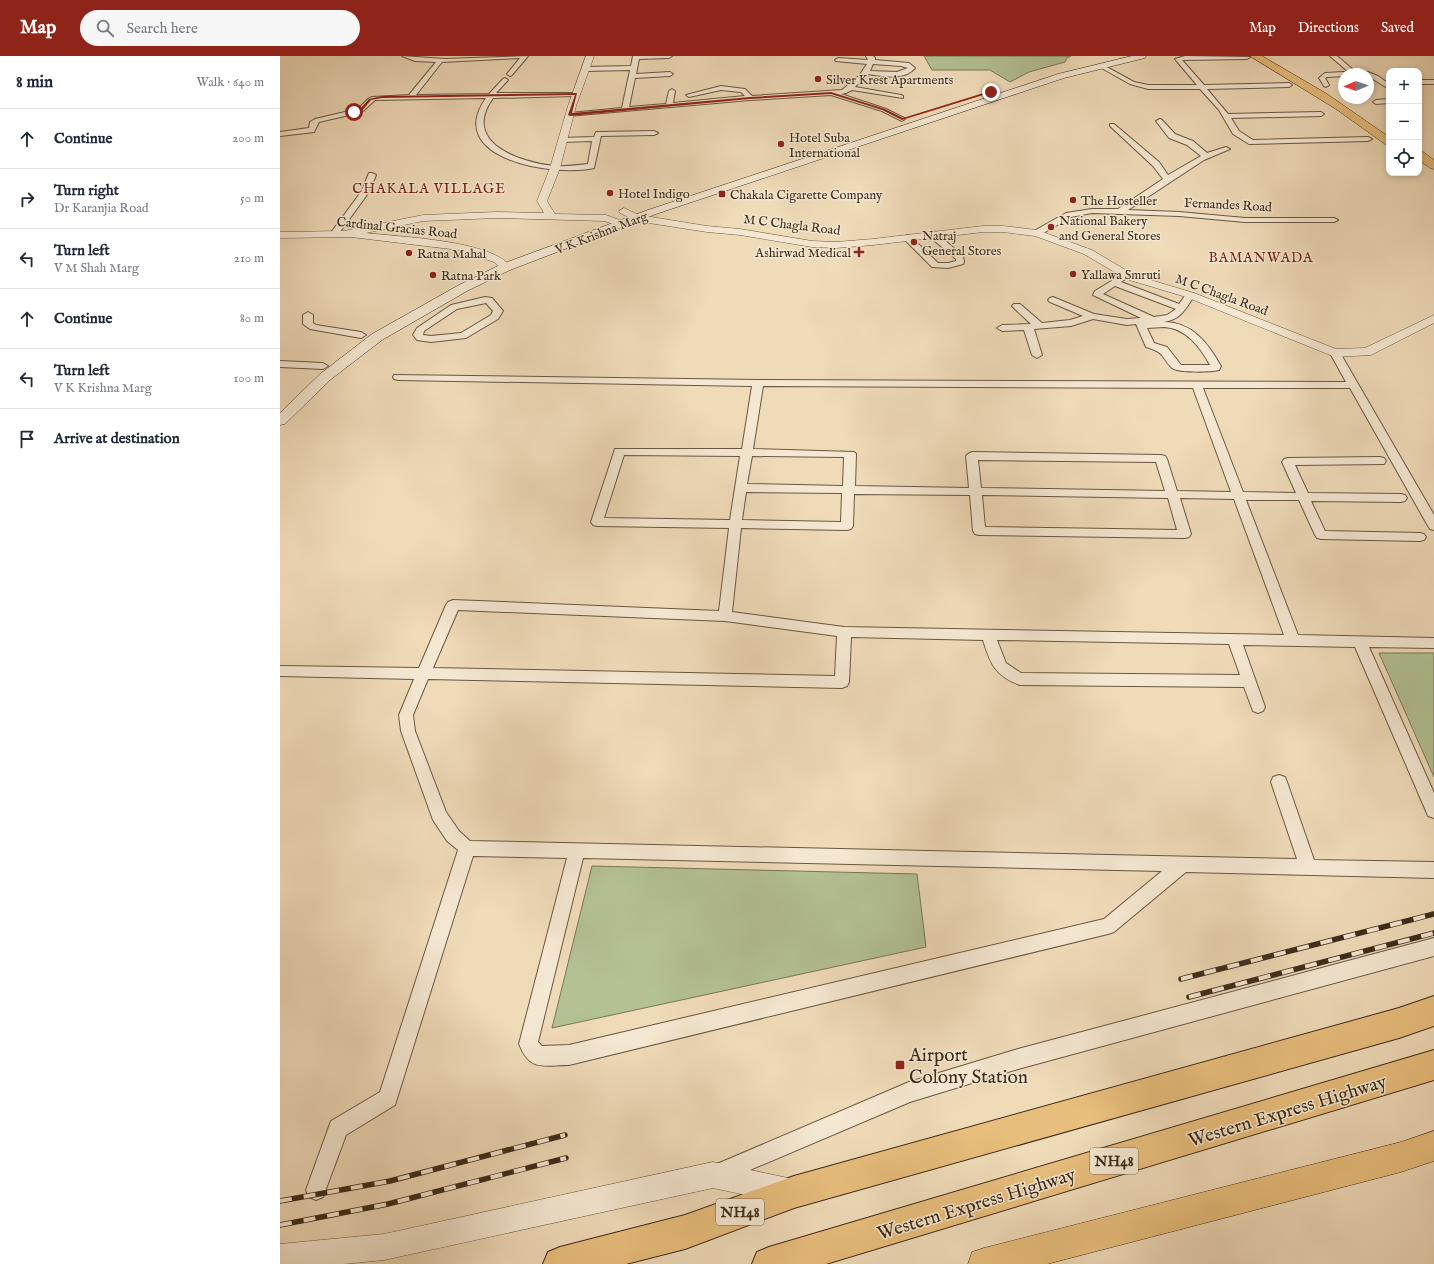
<!DOCTYPE html>
<html lang="en">
<head>
<meta charset="utf-8">
<style>
  :root { --surface:#fff; --page:#f6f6f7; --text:#1f2937; --muted:#747a83; --line:#e0e1e3; --accent:#8f2418 }
  body { margin:0; font-family:"IM FELL English",serif; background:var(--page); color:var(--text) }
  .controls { position:absolute; right:12px; top:12px; display:grid; overflow:hidden; border-radius:8px; box-shadow:0 2px 6px #0003 }
  .controls button { width:36px; height:36px; display:grid; place-items:center; padding:0; border:0; border-bottom:1px solid var(--line); background:var(--surface); color:var(--text); font:20px sans-serif }
  .compass { position:absolute; left:1058px; top:12px; width:36px; height:36px; border-radius:50%; background:var(--surface); box-shadow:0 2px 6px #0003; rotate:268deg }
  .stop { position:absolute; width:12px; height:12px; margin:-9px; border:3px solid #8f2418; border-radius:50%; background:#fff }
  .stop.end { background:#8f2418; border-color:#fff; box-shadow:0 1px 4px #0008 }
  .list { margin:0; padding:0; list-style:none }
  h2 { display:flex; justify-content:space-between; align-items:center; height:52px; margin:0; padding:0 16px; font-size:17px }
  h2 small { font-size:13px; font-weight:400; color:var(--muted) }
  .list li { display:grid; grid-template-columns:26px 1fr auto; gap:12px; align-items:center; box-sizing:border-box; height:60px; padding:0 16px; border-top:1px solid var(--line) }
  .list b { display:block; font-size:15px; white-space:nowrap }
  .list p { margin:0; font-size:13px; white-space:nowrap; color:var(--muted) }
  .list em { font-size:13px; font-style:normal; color:var(--muted) }
  .icon { flex:none; width:22px; height:22px; fill:none; stroke:currentColor; stroke-width:2; stroke-linecap:round; stroke-linejoin:round }
  .map { position:relative; flex:none; width:1154px; height:1208px; overflow:hidden }
  header { display:flex; align-items:center; gap:24px; box-sizing:border-box; height:56px; padding:0 20px; background:var(--accent); color:#fff }
  header strong { font-size:19px }
  nav { display:flex; gap:22px; margin-inline-start:auto; font-size:14px }
  .search { width:280px; height:36px; background:var(--page); display:flex; align-items:center; gap:10px; box-sizing:border-box; padding:0 14px; border-radius:22px; color:var(--muted); font-size:15px }
  main { display:flex }
  aside { flex:1; background:var(--surface) }
  .map>svg:first-child { display:block }
  .green { fill:#b3c195; stroke:#787658 }
  .lines { fill:none; stroke-linecap:round; stroke-linejoin:round }
  .minor-casing { stroke:#6a5742; stroke-width:2 }
  .tertiary-casing { stroke:#6a5742; stroke-width:1 }
  .secondary-casing { stroke:#3d2b1a; stroke-width:1 }
  .primary-casing { stroke:#3d2b1a; stroke-width:1 }
  .motorway-casing { stroke:#3d2b1a; stroke-width:2 }
  .minor { fill:#f5e8d2; fill-rule:evenodd }
  .tertiary { fill:#f5e8d2; fill-rule:evenodd }
  .secondary { fill:#f5e8d2; fill-rule:evenodd }
  .primary { fill:#e8be7c; fill-rule:evenodd }
  .motorway { fill:#e8be7c; fill-rule:evenodd }
  .rail-casing { stroke:#3d2b1a; stroke-width:5.5 }
  .rail { stroke:#f5e8d2; stroke-width:4; stroke-dasharray:12; stroke-linecap:butt }
  .route { fill:#8f2418 }
  .poi-dot { fill:#8f2418; stroke:#f5e8d2; stroke-width:1.5 }
  .labels { text-anchor:middle; stroke-width:3; stroke-linejoin:round; paint-order:stroke }
  .far-poi-label { font-size:13px; fill:#3d2b1a; stroke:#f5e8d2; text-anchor:start }
  .far-street-label { font-size:13px; fill:#3d2b1a; stroke:#f5e8d2 }
  .far-neighbourhood-label { font-size:14px; letter-spacing:1px; fill:#7a1f14; stroke:#f5e8d2 }
  .shield { fill:#f5e8d2; stroke:#746451; stroke-width:1 }
  .shield-label { font-size:15px; font-weight:bold; fill:#3d2b1a }
  .near-poi-label { font-size:19px; fill:#3d2b1a; stroke:#f5e8d2; text-anchor:start }
  .near-street-label { font-size:19px; fill:#3d2b1a; stroke:#f5e8d2 }
</style>
</head>
<body>
<header>
<strong>Map</strong>
<div class="search"><svg class="icon" aria-label="search" viewBox="0 0 24 24"><circle cx="10" cy="10" r="6"/><path d="M15 15l6 6"/></svg>Search here</div>
<nav><a>Map</a><a>Directions</a><a>Saved</a></nav>
</header>
<main>
<aside>
<h2>8 min<small>Walk · 640 m</small></h2>
<ul class="list">
<li><svg class="icon" aria-label="ahead" viewBox="0 0 24 24"><path d="M12 20V5M6 11l6-6 6 6"/></svg><div><b>Continue</b></div><em>200 m</em></li>
<li><svg class="icon" aria-label="right" viewBox="0 0 24 24"><path d="M7 20v-9h11M14 6l5 5-5 5"/></svg><div><b>Turn right</b><p>Dr Karanjia Road</p></div><em>50 m</em></li>
<li><svg class="icon" aria-label="left" viewBox="0 0 24 24"><path d="M17 20v-9H6M10 6l-5 5 5 5"/></svg><div><b>Turn left</b><p>V M Shah Marg</p></div><em>210 m</em></li>
<li><svg class="icon" aria-label="ahead" viewBox="0 0 24 24"><path d="M12 20V5M6 11l6-6 6 6"/></svg><div><b>Continue</b></div><em>80 m</em></li>
<li><svg class="icon" aria-label="left" viewBox="0 0 24 24"><path d="M17 20v-9H6M10 6l-5 5 5 5"/></svg><div><b>Turn left</b><p>V K Krishna Marg</p></div><em>100 m</em></li>
<li><svg class="icon" aria-label="arrive" viewBox="0 0 24 24"><path d="M6 21V4h12l-3 4 3 4H6"/></svg><div><b>Arrive at destination</b></div></li>
</ul>
</aside>
<div class="map">
<svg width="1154" height="1208" viewBox="0 0 1154 1208">
  <rect width="100%" height="100%" fill="#f0dbb9"/>
  <filter id="stains"><feTurbulence type="fractalNoise" baseFrequency=".005" numOctaves="4"/><feColorMatrix values="0 0 0 0 .2 0 0 0 0 .09 0 0 0 0 .02 0 0 0 .5 -.17"/></filter>
  <radialGradient id="worn" r=".72"><stop offset=".6" stop-color="#630" stop-opacity="0"/><stop offset="1" stop-color="#630" stop-opacity=".3"/></radialGradient>
  <!-- green -->
  <g class="green">
    <polygon points="644,0 791,0 787,2 785,6 749,16 730,26 710,14 652,14"/>
    <polygon points="1099,597 1154,597 1154,721"/>
    <polygon points="312,810 637,818 646,891 272,972"/>
  </g>
  <g class="lines">
    <defs>
      <g id="minor">
        <path d="M122,0L165,3L248,0L232,19L230,20L227,18L240,2L162,6L136,39L209,38L223,23L225,22L228,24L216,37H298L299,38L296,40L213,42C181,87 239,106 274,110C285,111 297,109 308,108L312,85L283,86L279,84L280,82L314,81L316,76H319L374,75L378,77L374,79L321,80L314,112C274,121 163,103 206,42L95,44L82,56L39,66L34,76L0,80V76L29,72L30,66L35,63L78,53L88,43L92,41L129,39L156,6L135,5Z"/>
        <path d="M353,0H392L389,2L359,3L356,18L390,16L393,18L390,20L355,22L349,51L386,48L389,35L392,33L395,35L393,47L465,40L461,36L441,34L409,41L406,39L441,30L465,33L472,40L562,34L579,20L587,8L556,5L555,4L558,2L588,4L586,0H593L595,2V4L629,7L635,12C624,25 602,20 587,18L575,31L621,39L623,40V42L572,34L566,37L561,38L606,53L624,62L625,63L622,65L602,55L551,39L470,44L288,60V58L290,57L342,52L350,14L305,15L302,13L305,11L351,10ZM593,8L621,10L628,12L617,16L590,15Z"/>
        <polygon points="905,0 970,1 967,3 902,4 924,29 1009,27 1012,29 1009,31 927,33 948,58 1041,56 1044,58 1041,60 951,62 959,75 973,84 1088,81 1092,83 1088,85 969,88 953,78 939,54 920,33 868,33 850,28 818,10 823,9 854,26 868,29 917,29 895,3"/>
        <polygon points="1050,0 1057,0 1078,18 1071,18"/>
        <polygon points="1064,16 1067,18 1064,18 1064,20 1047,21 1045,22 1049,29 1046,31 1044,30 1039,22 1045,17"/>
        <polygon points="1088,16 1098,20 1109,28 1109,33 1088,20 1088,18 1085,18"/>
        <rect x="1139" y="24" width="15" height="4"/>
        <polygon points="1109,43 1109,47 1096,48 1093,46 1096,44"/>
        <polygon points="880,63 882,64 895,78 913,85 927,97 946,91 950,93 924,104 848,154 899,156 965,162 1054,162 1058,164 1054,166 965,166 899,160 812,157 791,161 760,179 754,179 753,177 754,175 786,157 812,153 838,153 883,123 873,110 830,70 830,68 834,68 879,106 888,119 921,100 907,89 889,82 876,65"/>
        <polygon points="89,117 92,117 96,119 89,136 57,180 51,180 50,178 81,136"/>
        <polygon points="652,175 655,176 683,200 684,206 683,208 668,212 652,211 623,182 627,179 630,180 658,207 668,207 676,205 676,203 649,180 648,178 649,176"/>
        <path d="M846,216L851,219L841,226L899,248L907,237H913L915,239C905,253 902,263 884,266C912,266 928,287 941,310L939,314C931,316 898,317 892,312C880,300 886,297 866,291L856,268L847,269L813,263L791,270L754,273L762,299L757,302L752,299L744,274L722,275L717,272L722,269L751,268L734,252L732,250L734,248H740L762,267L790,264L803,260L770,246L768,244L770,242L773,241L814,258L847,263L861,262L813,239L815,235ZM835,230L896,253L887,259L874,261L823,238ZM884,271C906,272 920,291 930,309H901L887,291L874,287L867,272Z"/>
        <path d="M205,241L212,242L223,255L218,263L186,282L151,286L137,284L133,279L137,272L171,249ZM206,247L213,255L211,259L181,277L151,280L143,279L144,275L177,253Z"/>
        <polygon points="28,256 33,259 33,267 36,269 81,276 86,279 81,282 30,273 23,268 23,259"/>
        <path d="M1055,294L1059,295L1154,459V474L1150,473L1148,470L1070,332H923L963,436L1016,437L1002,406L1004,403L1008,402L1100,401L1104,402L1106,405L1104,408L1015,409L1028,437L1121,438L1125,439L1127,442L1125,445L1121,446L1031,445L1045,475L1140,477L1144,478L1146,481L1144,484L1140,485L1041,483L1037,482L1035,479L1019,444H966L1018,579L1154,582V592L1089,591L1154,737V762L1148,760L1146,755L1075,591L963,589L985,651L983,655L978,657L973,655L964,631L740,629C715,620 710,607 703,584L571,581L569,626L567,630L562,632L148,623L133,659L135,675L166,756L179,775L190,785L1017,803L991,726L993,721L999,719L1005,721L1007,726L1034,804L1154,806V822L906,816L834,876L828,878L289,1009C263,1009 250,1016 239,988L287,802L193,800L115,1049L66,1079L43,1141L36,1144L29,1141L26,1134L51,1065L100,1036L178,794L167,785L153,764L121,675L119,659L134,623L0,620V610L139,612L166,549L168,546L173,544L439,555L449,472L317,470L313,469L311,466L335,393H462L472,330L118,324L114,323L113,321L114,319L478,324L1066,326L1050,297ZM483,330L913,332L951,436L897,435L887,403L885,400L881,399L692,396L688,398L686,400L689,432L575,430L576,398L574,396L473,393ZM344,399L460,400L450,464L324,462ZM472,400L564,401L563,430L467,428ZM698,404L876,406L885,435L701,432ZM466,436L562,437L561,466L462,464ZM574,438L690,439L693,475L695,478L699,479L905,482L909,481L911,478L900,442L954,443L1004,579L564,571L452,556L461,472L567,474L571,473L573,470ZM702,439L888,442L897,474L705,471ZM178,554L445,565L557,580L555,620L153,612ZM717,584L949,588L960,619L741,617L726,607ZM303,802L882,815L824,863L289,989L262,990L258,986Z"/>
        <polygon points="0,305 43,307 48,310 43,313 0,311"/>
        <polygon points="1154,882 1154,900 738,1013 630,1046 437,1128 430,1125 427,1118 430,1111 629,1026 738,993"/>
      </g>
      <g id="tertiary">
        <path d="M306,0H314L296,50L280,112L267,145L275,158L326,159L345,166L346,168L345,170H337L325,165L217,162L143,165L86,177C119,181 212,184 231,211L226,214L222,213L214,206L179,194L71,181L0,182V176L64,175L143,159L217,156L264,157L257,145L270,112L288,50Z"/>
        <polygon points="344,152 359,159 427,170 460,173 532,185 556,186 593,183 703,170 723,170 757,174 812,194 854,219 914,237 1056,293 1085,292 1154,259 1154,267 1091,299 1055,301 906,241 846,223 804,198 755,180 723,176 703,176 593,189 556,192 532,191 460,179 427,176 356,165 340,157 339,155"/>
        <polygon points="433,1106 508,1122 517,1126 521,1135 517,1144 508,1148 433,1132 104,1204 64,1208 0,1208 0,1188 104,1178"/>
      </g>
      <polygon id="secondary" points="852,0 866,0 865,2 784,22 376,158 230,214 187,235 102,284 50,324 5,368 0,369 0,357 40,318 92,278 179,229 222,208 368,154 778,18"/>
      <g id="primary">
        <polygon points="970,0 982,0 1047,38 1109,81 1109,89 1105,88 1056,53"/>
        <polygon points="1139,95 1143,96 1154,104 1154,113 1150,112 1139,104"/>
        <polygon points="1154,1075 1154,1105 1121,1116 767,1208 688,1208 692,1196 704,1192 1121,1086"/>
      </g>
      <g id="motorway">
        <polygon points="1154,940 1154,970 1119,982 514,1152 405,1193 346,1208 263,1208 268,1196 280,1191 405,1159 514,1120 1119,952"/>
        <polygon points="1154,994 1154,1024 546,1208 472,1208 477,1196 489,1191"/>
      </g>
    </defs>
    <!-- minor casing -->
    <use href="#minor" class="minor-casing"/>
    <!-- tertiary casing -->
    <use href="#tertiary" class="tertiary-casing"/>
    <!-- secondary casing -->
    <use href="#secondary" class="secondary-casing"/>
    <!-- primary casing -->
    <use href="#primary" class="primary-casing"/>
    <!-- motorway casing -->
    <use href="#motorway" class="motorway-casing"/>
    <!-- minor -->
    <use href="#minor" class="minor"/>
    <!-- tertiary -->
    <use href="#tertiary" class="tertiary"/>
    <!-- secondary -->
    <use href="#secondary" class="secondary"/>
    <!-- primary -->
    <use href="#primary" class="primary"/>
    <!-- motorway -->
    <use href="#motorway" class="motorway"/>
    <defs>
      <g id="rail">
        <polyline points="901,923 1154,858"/>
        <polyline points="909,941 1154,877"/>
        <polyline points="0,1145 110,1125 285,1079"/>
        <polyline points="0,1169 108,1148 286,1102"/>
      </g>
    </defs>
    <!-- rail casing -->
    <use href="#rail" class="rail-casing"/>
    <!-- rail -->
    <use href="#rail" class="rail"/>
  </g>
  <!-- route -->
  <polygon class="route" points="710,35 713,36 622,64 602,54 551,38 470,43 290,60 288,59 295,39 102,42 91,44 81,56 72,56 79,54 89,43 102,40 297,37 292,57 470,41 551,36 605,53 623,62"/>
  <!-- markers -->
  <g class="poi-dot">
    <circle cx="538" cy="23" r="4"/>
    <circle cx="501" cy="88" r="4"/>
    <circle cx="330" cy="137" r="4"/>
    <rect x="438" y="134" width="8" height="8" rx="2"/>
    <circle cx="793" cy="144" r="4"/>
    <circle cx="771" cy="171" r="4"/>
    <circle cx="634" cy="186" r="4"/>
    <path d="M577 190h4v4h4v4h-4v4h-4v-4h-4v-4h4z"/>
    <circle cx="129" cy="197" r="4"/>
    <circle cx="793" cy="218" r="4"/>
    <circle cx="153" cy="219" r="4"/>
    <rect x="615" y="1004" width="10" height="10" rx="2"/>
  </g>
  <g class="labels">
    <!-- far-poi labels -->
    <g class="far-poi-label">
      <text x="546" y="28">Silver Krest Apartments</text>
      <text x="509" y="86">Hotel Suba<tspan x="509" dy="15">International</tspan></text>
      <text x="338" y="142">Hotel Indigo</text>
      <text x="450" y="143">Chakala Cigarette Company</text>
      <text x="801" y="149">The Hosteller</text>
      <text x="779" y="169">National Bakery<tspan x="779" dy="15">and General Stores</tspan></text>
      <text x="642" y="184">Natraj<tspan x="642" dy="15">General Stores</tspan></text>
      <text x="571" y="201" text-anchor="end">Ashirwad Medical</text>
      <text x="137" y="202">Ratna Mahal</text>
      <text x="801" y="223">Yallawa Smruti</text>
      <text x="161" y="224">Ratna Park</text>
    </g>
    <!-- far-street labels -->
    <g class="far-street-label">
      <text transform="translate(948 148) rotate(3)" y="5">Fernandes Road</text>
      <text transform="translate(512 168) rotate(7)" y="5">M C Chagla Road</text>
      <text transform="translate(117 171) rotate(6)" y="5">Cardinal Gracias Road</text>
      <text transform="translate(321 176) rotate(-21)" y="5">V K Krishna Marg</text>
      <text transform="translate(942 238) rotate(20)" y="5">M C Chagla Road</text>
    </g>
    <!-- far-neighbourhood labels -->
    <g class="far-neighbourhood-label">
      <text x="149" y="137">CHAKALA VILLAGE</text>
      <text x="981" y="206">BAMANWADA</text>
    </g>
    <!-- shield labels -->
    <g class="shield">
      <rect x="810" y="1092" width="48" height="26" rx="3"/>
      <rect x="436" y="1143" width="48" height="26" rx="3"/>
    </g>
    <g class="shield-label">
      <text x="834" y="1110">NH48</text>
      <text x="460" y="1161">NH48</text>
    </g>
    <!-- near-poi labels -->
    <g class="near-poi-label">
      <text x="629" y="1005">Airport<tspan x="629" dy="22">Colony Station</tspan></text>
    </g>
    <!-- near-street labels -->
    <g class="near-street-label">
      <text transform="translate(1007 1054) rotate(-17)" y="7">Western Express Highway</text>
      <text transform="translate(696 1147) rotate(-17)" y="7">Western Express Highway</text>
    </g>
  </g>
  <rect width="100%" height="100%" filter="url(#stains)"/>
  <rect width="100%" height="100%" fill="url(#worn)"/>
</svg>
<div class="controls">
<button>+</button>
<button>−</button>
<button><svg class="icon" aria-label="locate" viewBox="0 0 24 24"><circle cx="12" cy="12" r="6"/><path d="M12 2v4M12 18v4M2 12h4M18 12h4"/></svg></button>
</div>
<svg class="compass" viewBox="-18 -18 36 36"><path d="M0-13l5 13h-10z" fill="#e53935"/><path d="M0 13l5-13h-10z" fill="#747a83"/></svg>
<div class="stop" style="left:74px;top:56px"></div>
<div class="stop end" style="left:711px;top:36px"></div>
</div>
</main>
</body>
</html>
